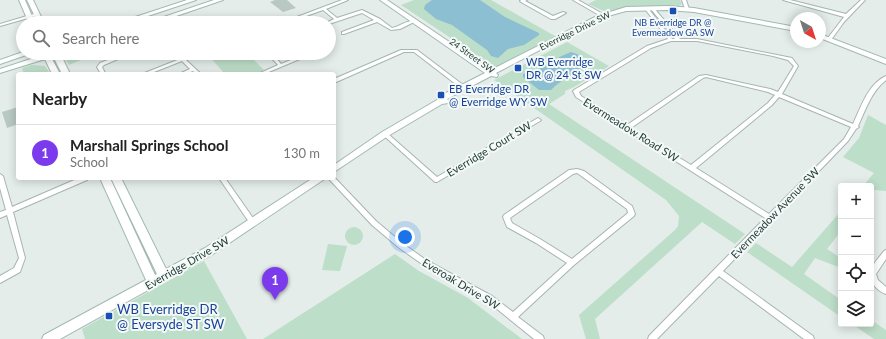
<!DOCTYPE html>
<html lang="en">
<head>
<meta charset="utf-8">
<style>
  :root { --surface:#fff; --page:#f2f2f2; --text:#222; --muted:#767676; --line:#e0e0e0; --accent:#7c3aed }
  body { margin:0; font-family:Lato,sans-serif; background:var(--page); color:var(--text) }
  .controls { position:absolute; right:12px; bottom:12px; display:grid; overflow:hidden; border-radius:4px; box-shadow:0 2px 10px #0003 }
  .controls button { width:36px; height:36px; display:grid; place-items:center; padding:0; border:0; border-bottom:1px solid var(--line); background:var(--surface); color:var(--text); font:20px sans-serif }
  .compass { position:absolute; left:790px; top:12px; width:36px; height:36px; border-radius:50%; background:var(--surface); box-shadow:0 2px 10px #0003; rotate:141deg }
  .you { position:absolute; left:405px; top:237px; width:14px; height:14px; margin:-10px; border:3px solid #fff; border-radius:50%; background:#1a73e8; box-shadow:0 0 0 6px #1a73e833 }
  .badge { display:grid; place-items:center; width:26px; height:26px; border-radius:50%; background:var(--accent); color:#fff; font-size:13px; font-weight:700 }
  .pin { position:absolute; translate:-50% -33px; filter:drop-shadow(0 1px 2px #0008) }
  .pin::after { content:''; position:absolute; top:21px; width:14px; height:12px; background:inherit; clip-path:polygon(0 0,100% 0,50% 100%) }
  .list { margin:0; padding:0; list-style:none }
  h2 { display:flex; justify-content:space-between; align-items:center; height:52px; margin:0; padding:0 16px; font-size:17px }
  h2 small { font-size:13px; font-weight:400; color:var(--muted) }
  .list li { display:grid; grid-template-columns:26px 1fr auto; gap:12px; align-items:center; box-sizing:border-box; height:56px; padding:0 16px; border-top:1px solid var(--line) }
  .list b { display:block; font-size:15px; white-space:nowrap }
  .list p { margin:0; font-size:13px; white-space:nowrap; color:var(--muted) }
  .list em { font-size:13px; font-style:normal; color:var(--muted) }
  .icon { flex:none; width:22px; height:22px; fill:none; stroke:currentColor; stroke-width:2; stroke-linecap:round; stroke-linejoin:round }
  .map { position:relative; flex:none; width:886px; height:339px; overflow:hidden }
  .search { position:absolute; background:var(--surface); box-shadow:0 2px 10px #0003; left:16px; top:16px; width:320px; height:44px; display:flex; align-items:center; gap:10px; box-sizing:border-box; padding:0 14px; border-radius:22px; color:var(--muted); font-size:15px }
  .panel { position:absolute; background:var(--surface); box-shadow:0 2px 10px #0003; left:16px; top:72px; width:320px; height:108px; border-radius:4px }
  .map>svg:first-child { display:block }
  .green { fill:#bddec9 }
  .water { fill:#8cbfd1 }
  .building { fill:#b9c8c3 }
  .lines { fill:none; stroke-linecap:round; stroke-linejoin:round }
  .street-casing { stroke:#a6b5b2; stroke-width:2 }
  .secondary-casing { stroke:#a2b9b3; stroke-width:2 }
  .street { fill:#fff; fill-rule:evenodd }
  .secondary { fill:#fff; fill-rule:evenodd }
  .transit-dot { fill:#1a4fb4; stroke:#f4f9f7; stroke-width:1.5 }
  .labels { text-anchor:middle; stroke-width:4; stroke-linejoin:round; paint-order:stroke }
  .far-transit-label { font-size:9px; fill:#164399; stroke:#f4f9f7 }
  .far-street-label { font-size:9px; fill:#233f3a; stroke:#f4f9f7 }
  .transit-label { font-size:11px; fill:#164399; stroke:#f4f9f7; text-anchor:start }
  .street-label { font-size:11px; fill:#233f3a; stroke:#f4f9f7 }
  .near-transit-label { font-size:13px; fill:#164399; stroke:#f4f9f7; text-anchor:start }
</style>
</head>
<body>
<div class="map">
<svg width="886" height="339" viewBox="0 0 886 339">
  <rect width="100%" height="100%" fill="#e4edea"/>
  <!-- green -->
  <g class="green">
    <polygon points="414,0 491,0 555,36 499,66 493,66 401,5"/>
    <polygon points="596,0 680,0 682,4 679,6 632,7 606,12 588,4"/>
    <polygon points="567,42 609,66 574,87 565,91 565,94 549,104 745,234 735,244 702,222 595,319 600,339 586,339 579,315 675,230 678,226 679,216 666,200 494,80"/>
    <polygon points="69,53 87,53 87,54 81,60 69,65 64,57"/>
    <polygon points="212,53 247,53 264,70 255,74 225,74 208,55"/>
    <polygon points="31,65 45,66 49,72 41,74 24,74 22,68"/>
    <polygon points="868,115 886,125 886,191 875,190 871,194 871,186 863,186 874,173 843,157 859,138"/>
    <polygon points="841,211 841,231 827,249 841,258 841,268 815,258 804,274 841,300 841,317 747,252 756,243 792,267"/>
    <circle cx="354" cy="236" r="9"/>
    <polygon points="328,244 347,246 340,271 322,270"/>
    <polygon points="395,254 419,271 468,298 522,339 263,339"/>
    <polygon points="204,261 247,339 85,339 82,329"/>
    <polygon points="871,320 886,330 886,339 874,339 852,324 871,324"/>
  </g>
  <!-- water -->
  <g class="water">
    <polygon points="432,0 480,0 505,17 539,33 539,35 524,45 508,49 498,58 491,56 487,50 452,25 436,19 424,9 425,5"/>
    <path d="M571,52L577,54L591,64C578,73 562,78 551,90H539L523,77V74L538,70L548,62Z"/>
  </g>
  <!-- building -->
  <g class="building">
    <polygon points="275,0 287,0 296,8 283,12 270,2"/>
    <polygon points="18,107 18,124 7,128 2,112"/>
  </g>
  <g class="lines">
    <defs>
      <g id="street">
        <path d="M342,0H348L326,9L337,18L362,10L380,19L392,28C400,26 409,19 416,21L400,29L391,30L377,22L344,34H342V32L374,20L362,13L329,24V23H326L334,19L323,10L287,23H281Z"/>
        <polygon points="521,0 527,0 525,1 553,16 563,12 566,13 555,19 551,19 521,2 520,1"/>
        <polygon points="573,0 578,0 610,18 606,19"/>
        <polygon points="682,0 686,0 689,9 688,10 685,9"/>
        <polygon points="783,0 790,0 846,14 861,0 865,0 844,22 831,40 829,40 827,39 844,17"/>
        <path d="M645,7H647L672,39H675L651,9V7H653L680,39H697L792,58L798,66L782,94L853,124C861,107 868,84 886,76V80C871,92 866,109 858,126L859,127L856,129L848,141L723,271L813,336L814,339H804L719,276L657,339H648L649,336L765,218L625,129L576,97L573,91L574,90L647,46L668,39L645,9ZM671,41H697L773,56L788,60L794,66L778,92L770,89L706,75L699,76L627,125L581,96L579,92L651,48ZM706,77L768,92L775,95L768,103L691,165L631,128L703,78ZM779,97L851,127L844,139L769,214L696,168L772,105Z"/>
        <polygon points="37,13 39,13 39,15 0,26 0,24"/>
        <polygon points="401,50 417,50 471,91 468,93 466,92 414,52 404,52 334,83 334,79"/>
        <polygon points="126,53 132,53 104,65 102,67 105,73 105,74 101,74 97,67 100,63"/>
        <polygon points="174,53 179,53 184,58 197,53 203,53 186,60 201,74 196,74 193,71 185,74 179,74 190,69 182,61 149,74 142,74 180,59"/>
        <polygon points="267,53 272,53 281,64 308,53 314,53 264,74 258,74 278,65"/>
        <polygon points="538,118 541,120 540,121 437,182 435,182 382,134 383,133 387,133 437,177"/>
        <path d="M577,169L584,171L632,206L635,214L634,216L574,265L518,317L543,336L544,339H534L486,300L422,264L398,247L372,225L328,178L334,177L376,221L402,243L426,260L492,296L513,312L567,263L536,243L507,227L503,217L504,215L569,170ZM577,173L580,175L627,209L628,213L572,259L540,239L512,223L510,218L573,174Z"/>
        <polygon points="0,174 3,176 12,207 79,178 88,178 87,180 13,212 25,258 20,272 0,283 0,276 14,268 19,258 7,215 0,218 0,212 6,210 0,188"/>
        <polygon points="219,178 225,178 255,221 256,223 255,225 253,226 251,225"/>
        <path d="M886,250V259L876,274L878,280L886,287V294C876,290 868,281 871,270C872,265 881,255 884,251Z"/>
      </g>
      <g id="secondary">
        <polygon points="19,0 25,0 35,23 29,23"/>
        <polygon points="27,0 33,0 44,23 38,23"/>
        <polygon points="187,0 196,0 127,23 117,23"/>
        <polygon points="214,0 223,0 156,23 146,23"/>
        <polygon points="380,0 387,0 491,70 597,16 626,7 667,6 694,8 796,27 796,31 694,12 667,10 626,11 601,18 496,73 498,75 497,77 491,76 447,99 449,101 448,103 442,104 388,136 334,172 334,165 382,132 437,100 440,96 485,73"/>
        <polygon points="820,34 886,59 886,64 820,38"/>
        <polygon points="23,52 32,53 0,64 0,60"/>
        <polygon points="42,53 60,53 70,74 62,74 53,56 51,57 60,74 52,74 45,59 0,73 0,69 43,55"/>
        <polygon points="100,178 110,178 155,275 157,274 111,178 121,178 166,269 205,248 313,178 325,178 323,180 213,254 60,339 42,339 44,335 146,280"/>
      </g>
    </defs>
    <!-- street casing -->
    <use href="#street" class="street-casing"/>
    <!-- secondary casing -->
    <use href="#secondary" class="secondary-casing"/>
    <!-- street -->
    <use href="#street" class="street"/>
    <!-- secondary -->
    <use href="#secondary" class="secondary"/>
  </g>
  <!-- markers -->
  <g class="transit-dot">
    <rect x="669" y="7" width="8" height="8" rx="2"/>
    <rect x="514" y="64" width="8" height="8" rx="2"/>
    <rect x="437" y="91" width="8" height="8" rx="2"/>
    <rect x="105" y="312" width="8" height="8" rx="2"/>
  </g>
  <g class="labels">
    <!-- far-transit labels -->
    <g class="far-transit-label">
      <text x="673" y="26">NB Everridge DR @<tspan x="673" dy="10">Evermeadow GA SW</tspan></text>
    </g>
    <!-- far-street labels -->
    <g class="far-street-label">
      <text transform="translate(575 31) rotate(-26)" y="3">Everridge Drive SW</text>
      <text transform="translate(472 56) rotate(36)" y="3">24 Street SW</text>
    </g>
    <!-- transit labels -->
    <g class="transit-label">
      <text x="526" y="66">WB Everridge<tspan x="526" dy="13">DR @ 24 St SW</tspan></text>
      <text x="449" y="93">EB Everridge DR<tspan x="449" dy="13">@ Everridge WY SW</tspan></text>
    </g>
    <!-- street labels -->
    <g class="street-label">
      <text transform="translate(631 130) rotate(32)" y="4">Evermeadow Road SW</text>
      <text transform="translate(489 149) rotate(-31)" y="4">Everridge Court SW</text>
      <text transform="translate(775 213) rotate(-46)" y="4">Evermeadow Avenue SW</text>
      <text transform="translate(187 263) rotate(-30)" y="4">Everridge Drive SW</text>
      <text transform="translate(461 284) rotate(31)" y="4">Everoak Drive SW</text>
    </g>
    <!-- near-transit labels -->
    <g class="near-transit-label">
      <text x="117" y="314">WB Everridge DR<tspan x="117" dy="15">@ Eversyde ST SW</tspan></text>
    </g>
  </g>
</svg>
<div class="controls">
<button>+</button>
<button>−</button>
<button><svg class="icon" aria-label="locate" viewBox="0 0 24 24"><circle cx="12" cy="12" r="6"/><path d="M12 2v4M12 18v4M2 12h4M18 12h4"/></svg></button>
<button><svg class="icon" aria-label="layers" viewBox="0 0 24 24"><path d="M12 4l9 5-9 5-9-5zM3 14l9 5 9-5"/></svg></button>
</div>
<svg class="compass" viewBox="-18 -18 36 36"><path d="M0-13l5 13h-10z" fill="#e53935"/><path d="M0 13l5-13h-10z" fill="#767676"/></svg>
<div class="you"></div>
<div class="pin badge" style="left:275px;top:300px">1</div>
<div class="search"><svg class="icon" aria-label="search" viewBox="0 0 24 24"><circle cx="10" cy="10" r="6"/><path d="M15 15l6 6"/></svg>Search here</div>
<section class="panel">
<h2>Nearby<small></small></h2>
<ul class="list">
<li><span class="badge">1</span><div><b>Marshall Springs School</b><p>School</p></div><em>130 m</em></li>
</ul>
</section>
</div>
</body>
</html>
